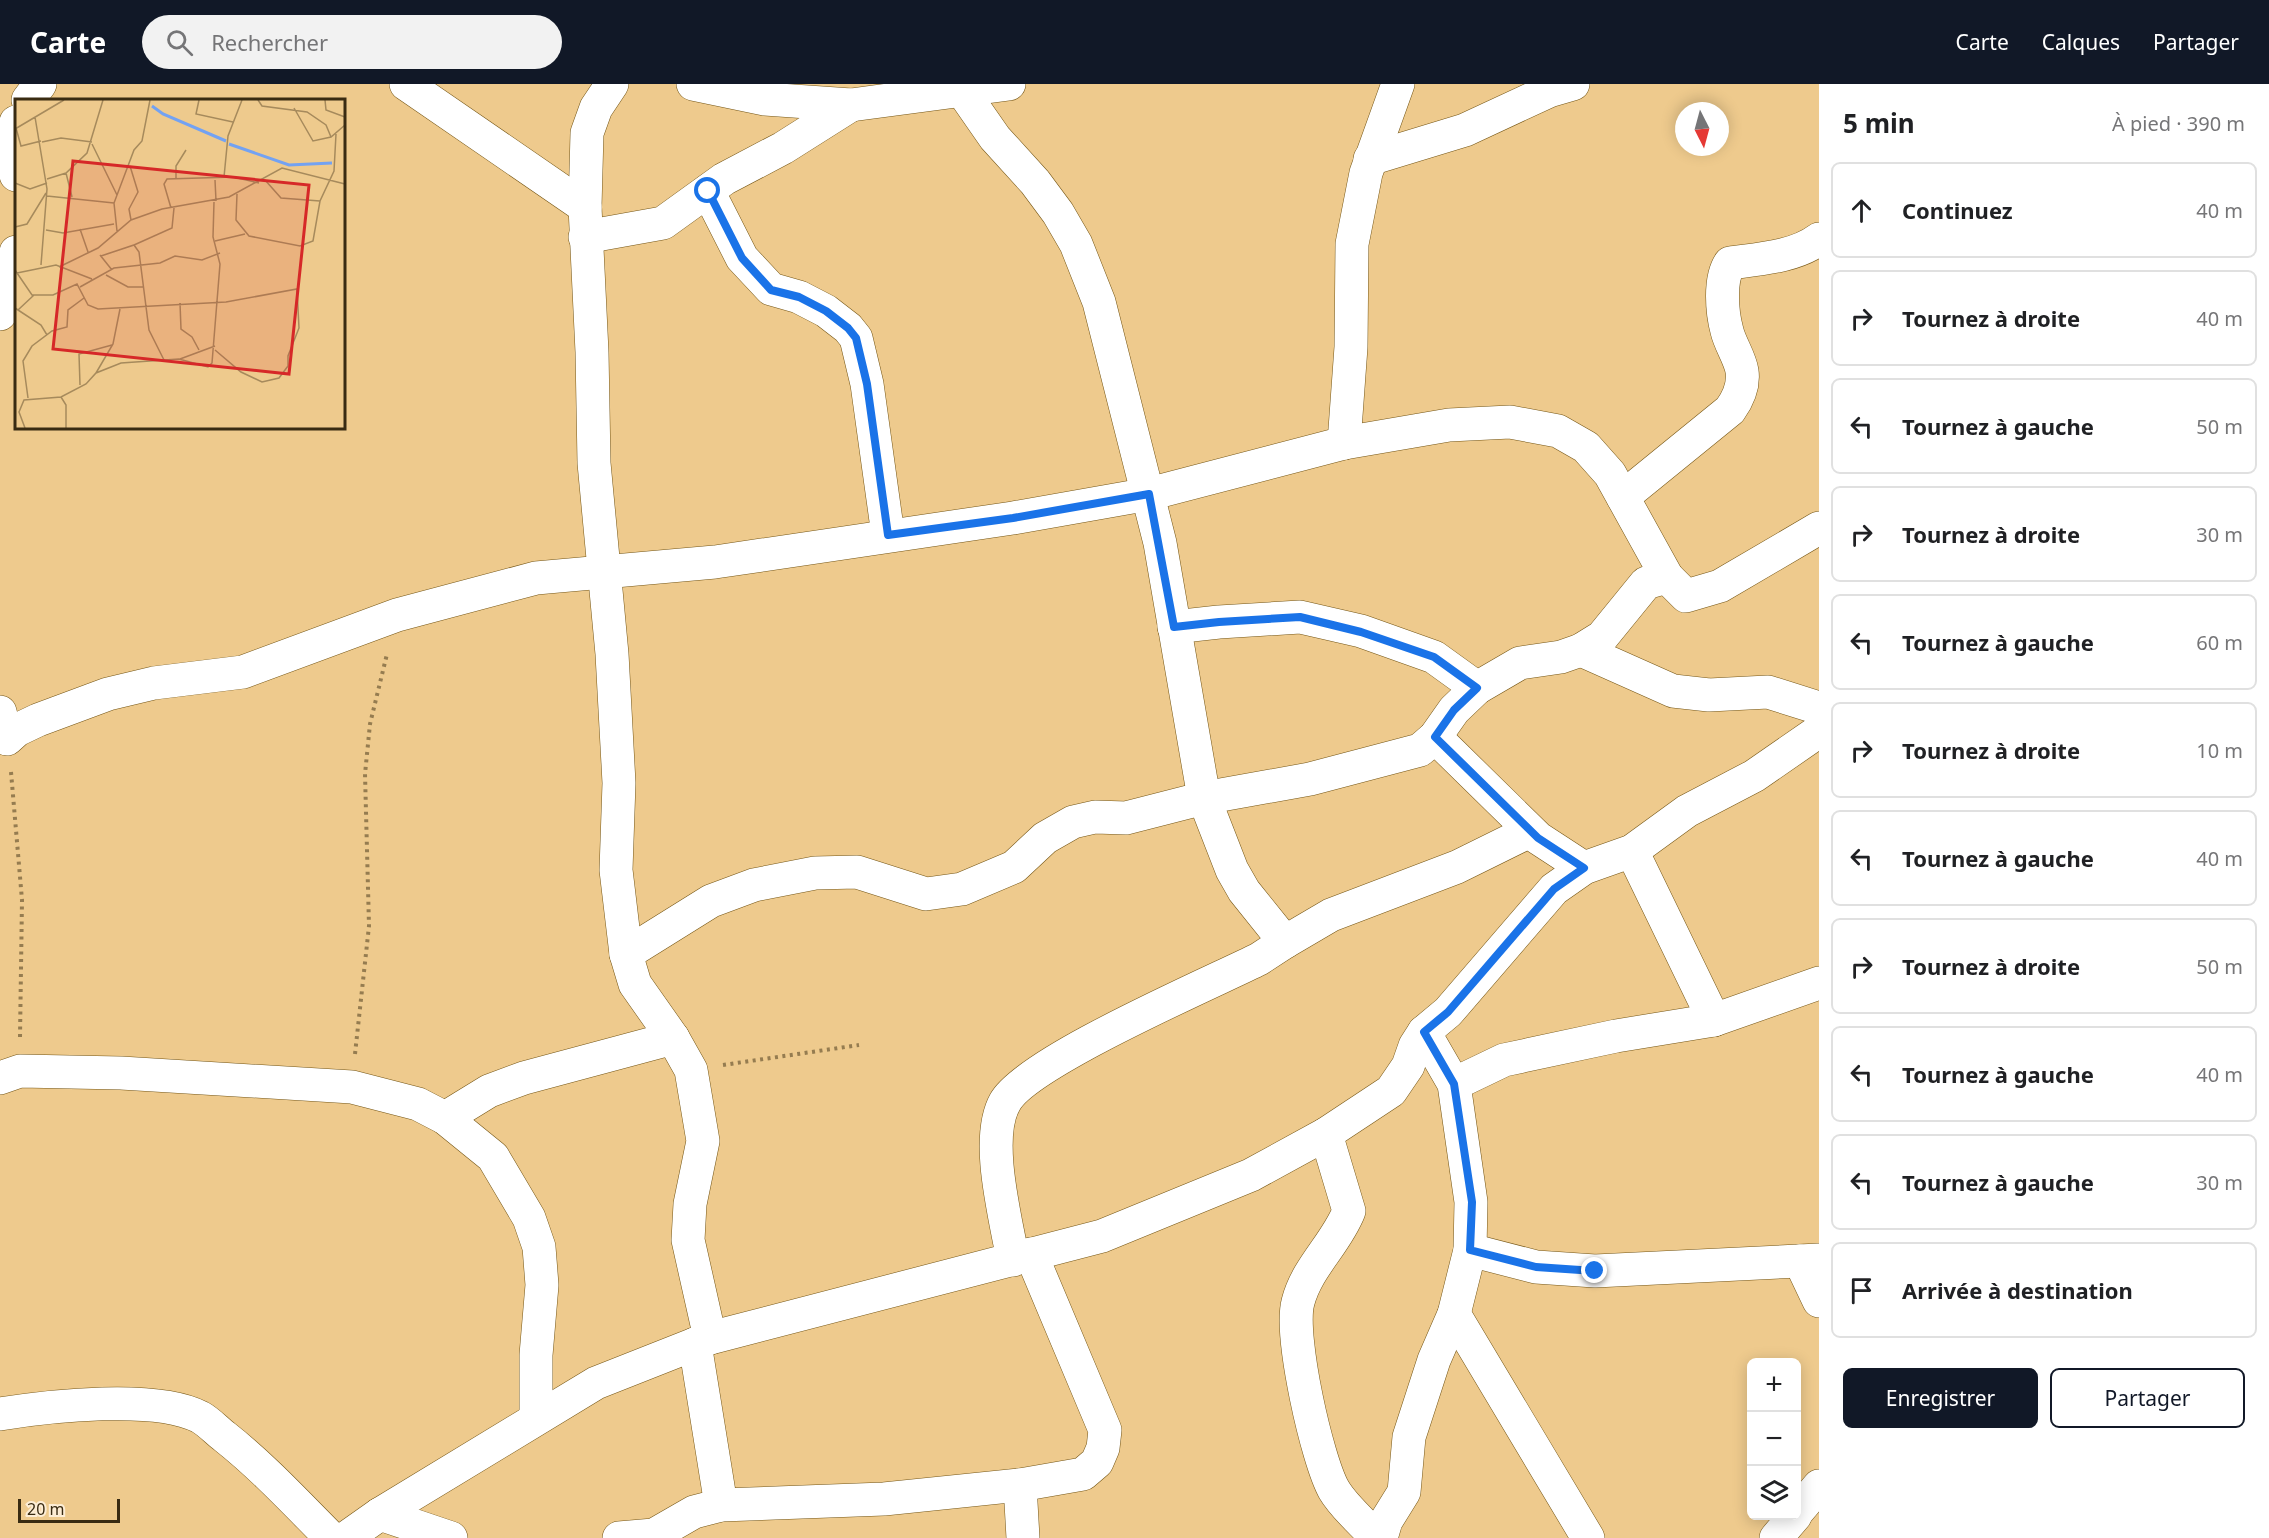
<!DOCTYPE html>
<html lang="fr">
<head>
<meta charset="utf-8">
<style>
  :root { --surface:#fff; --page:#f2f2f2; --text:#202124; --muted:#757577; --line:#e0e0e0; --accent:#111827 }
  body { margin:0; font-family:"Noto Sans",sans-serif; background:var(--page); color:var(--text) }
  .controls { position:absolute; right:18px; bottom:18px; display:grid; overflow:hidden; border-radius:9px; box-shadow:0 3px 15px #0003 }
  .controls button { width:54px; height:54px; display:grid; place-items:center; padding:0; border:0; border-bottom:2px solid var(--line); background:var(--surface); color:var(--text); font:30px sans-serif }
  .compass { position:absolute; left:1675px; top:18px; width:54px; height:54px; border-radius:50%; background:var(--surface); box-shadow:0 3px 15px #0003; rotate:174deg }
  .scale { position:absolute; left:18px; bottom:15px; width:102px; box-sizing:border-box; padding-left:6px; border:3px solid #392b12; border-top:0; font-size:16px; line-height:21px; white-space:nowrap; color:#392b12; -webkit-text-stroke:4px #fdeed6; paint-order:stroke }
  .stop { position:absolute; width:18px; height:18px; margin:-14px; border:4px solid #1a73e8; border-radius:50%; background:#fff }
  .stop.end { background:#1a73e8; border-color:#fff; box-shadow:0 2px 6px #0008 }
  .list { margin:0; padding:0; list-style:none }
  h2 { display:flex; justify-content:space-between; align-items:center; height:78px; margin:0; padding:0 24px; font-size:26px }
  h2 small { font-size:20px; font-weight:400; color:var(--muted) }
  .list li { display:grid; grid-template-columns:39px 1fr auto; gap:18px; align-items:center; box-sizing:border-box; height:96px; margin:0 12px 12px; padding:0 12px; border:2px solid var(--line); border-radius:9px }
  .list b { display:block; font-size:22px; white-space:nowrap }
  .list em { font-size:20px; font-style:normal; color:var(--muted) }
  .actions { display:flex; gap:12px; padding:18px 24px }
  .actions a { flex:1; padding:14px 0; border:2px solid var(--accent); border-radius:9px; text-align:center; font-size:21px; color:var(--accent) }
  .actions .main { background:var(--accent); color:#fff }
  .icon { flex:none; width:33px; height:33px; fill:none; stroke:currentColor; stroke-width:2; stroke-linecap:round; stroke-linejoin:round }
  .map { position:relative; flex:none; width:1819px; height:1454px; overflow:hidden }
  header { display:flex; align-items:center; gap:36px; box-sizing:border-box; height:84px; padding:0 30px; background:var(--accent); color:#fff }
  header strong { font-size:28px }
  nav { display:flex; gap:33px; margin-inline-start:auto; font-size:21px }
  .search { width:420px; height:54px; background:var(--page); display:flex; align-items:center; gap:15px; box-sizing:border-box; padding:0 21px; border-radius:33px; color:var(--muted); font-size:22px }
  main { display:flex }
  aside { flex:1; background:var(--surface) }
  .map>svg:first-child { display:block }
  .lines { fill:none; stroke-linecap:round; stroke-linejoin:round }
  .street-casing { stroke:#755615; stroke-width:34 }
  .path { stroke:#957c50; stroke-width:4; stroke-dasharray:3 4.5; stroke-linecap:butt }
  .street { stroke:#fff; stroke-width:33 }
  .route { stroke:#1a73e8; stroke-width:8 }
  .inset-river { fill:none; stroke:#73a2f2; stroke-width:3 }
  .inset-road { fill:none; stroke:#a68a5c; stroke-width:1.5 }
  .view { fill:#d62828; fill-opacity:0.15; stroke:#d62828; stroke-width:3 }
  .inset-edge { fill:none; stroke:#392b12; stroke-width:3 }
</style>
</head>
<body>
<header>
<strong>Carte</strong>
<div class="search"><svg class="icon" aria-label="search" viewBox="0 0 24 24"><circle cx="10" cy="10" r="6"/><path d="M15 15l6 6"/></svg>Rechercher</div>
<nav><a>Carte</a><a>Calques</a><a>Partager</a></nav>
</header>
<main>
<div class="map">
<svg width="1819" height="1454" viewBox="0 0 1819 1454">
  <rect width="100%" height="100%" fill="#eeca8d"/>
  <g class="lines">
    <defs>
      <g id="street">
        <polyline points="406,0 585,123"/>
        <polyline points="612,0 596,24 587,49 585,123 592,268 594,379 612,570 619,699 616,786 626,870 635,900 673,954 691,986 703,1057 690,1120 688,1156 710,1254"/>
        <polyline points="693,0 765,15 851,21 1009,0"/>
        <polyline points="963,8 995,54 1035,98 1058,129 1076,160 1099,218 1160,459 1204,714 1232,786 1244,807 1285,858 1331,831 1457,783 1530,747"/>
        <polyline points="28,16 40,0"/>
        <polyline points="16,38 11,56 16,91"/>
        <polyline points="1370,75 1465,46 1549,7 1573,0"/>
        <polyline points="708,107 742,174 771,205 799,213 826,227 848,244 856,254 867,300 888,451"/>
        <polyline points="585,153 663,139 724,95 783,64 851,21"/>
        <polyline points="0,230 16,168"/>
        <polyline points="1344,359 1351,263 1352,160 1366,89 1398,0"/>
        <path d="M1623,413L1730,326C1738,315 1744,301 1742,287C1740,274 1730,260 1727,247C1722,229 1719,195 1730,179C1759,175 1795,173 1819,155"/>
        <polyline points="1174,543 1219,538 1300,533 1361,547 1434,573 1477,604"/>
        <polyline points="1581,566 1673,607 1709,611 1768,608 1819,624"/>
        <polyline points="0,628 7,655 17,646 38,636 108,610 154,599 243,588 397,531 536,494 715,478 1013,434 1149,410 1344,359 1449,341 1510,338 1558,347 1586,363 1610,390 1667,493 1686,512 1720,502 1819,444"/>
        <polyline points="1435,653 1538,754 1584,784"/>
        <polyline points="1632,767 1714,936"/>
        <polyline points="626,870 711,817 754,801 815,789 857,788 926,810 962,805 1014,783 1045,754 1073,738 1095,733 1126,734 1204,714 1310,695 1420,666 1435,653 1454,626 1477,604 1520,579 1561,573 1581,566 1602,553 1646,499 1667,493"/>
        <polyline points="0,994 20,987 121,989 352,1003 418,1020 445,1034 493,1073 529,1134 539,1163 542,1201 536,1271 536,1334"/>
        <polyline points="1454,1000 1504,976 1616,952 1714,936 1819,899"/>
        <polyline points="445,1034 489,1007 524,994 673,954"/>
        <path d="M1326,1050L1349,1127C1336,1160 1307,1183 1298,1218C1289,1251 1317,1376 1334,1406C1344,1423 1363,1439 1377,1454"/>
        <polyline points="1470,1166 1536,1183 1595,1187 1819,1176"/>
        <path d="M1013,1176C1006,1135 984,1055 1005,1018C1027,978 1211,899 1259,875L1285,858"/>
        <polyline points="1800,1177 1819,1217"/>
        <polyline points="1454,1230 1588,1454"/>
        <polyline points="695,1260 721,1421"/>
        <path d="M0,1330C49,1322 156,1310 200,1333C209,1338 217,1347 225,1353C263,1383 297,1420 331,1454"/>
        <polyline points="1020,1401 1023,1454"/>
        <polyline points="1796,1429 1819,1402"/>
        <polyline points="380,1430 451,1454"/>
        <polyline points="346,1454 380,1430 596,1299 710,1254 1102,1152 1251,1091 1326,1050 1391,1007 1408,982 1415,962 1424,948 1448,928 1554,805 1584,784 1632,767 1687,727 1754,692 1819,647"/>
        <polyline points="619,1454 654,1451 694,1428 721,1421 884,1415 1020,1401 1083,1390 1097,1378 1103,1364 1105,1346 1031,1170"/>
        <polyline points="1381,1454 1386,1437 1404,1408 1409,1353 1434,1276 1454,1230 1470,1166 1471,1118 1454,1000 1424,948"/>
        <polyline points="1776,1454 1795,1432"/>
      </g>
    </defs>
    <!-- street casing -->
    <use href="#street" class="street-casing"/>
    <!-- path -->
    <g class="path">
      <polyline points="11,688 22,816 20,953"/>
      <polyline points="355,970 369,842 365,690 370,640 387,570"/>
      <polyline points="723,981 859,961"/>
    </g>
    <!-- street -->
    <use href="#street" class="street"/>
  </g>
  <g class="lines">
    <!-- route -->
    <polyline class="route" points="708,107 742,174 771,206 799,213 826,227 848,244 856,254 867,300 888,451 1013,434 1149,410 1174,543 1219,538 1300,533 1361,548 1434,573 1477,604 1454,626 1435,653 1538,754 1584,784 1554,805 1448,928 1424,948 1454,1000 1472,1118 1470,1166 1536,1183 1595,1187"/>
  </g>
  <!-- overview -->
  <g transform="translate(15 15)">
    <rect width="330" height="330" fill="#eeca8d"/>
    <path class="inset-river" d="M137,7L148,15L211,42M214,45L274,66L317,64"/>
    <path class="inset-road" d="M184,1L181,15L218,23M243,1L247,7L292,13L311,26L316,38M310,1L311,11L330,18M279,9L298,42L316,38L330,26M20,18L32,90L26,166M1,29L6,47L26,42M0,30L49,1M27,43L46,39L77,43M77,45L102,96M115,67L123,93L114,110L116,121M51,74L57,98M209,78L213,37L227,1M161,79V67L171,51M32,80L51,74L72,54L88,1M200,81L201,102M250,81L266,99L305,102M0,84L15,90L32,84M222,95L221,121L234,137L285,147L298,142L305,102L319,72L321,35M32,97L99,104M156,109L149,85L152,80L218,78L244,84M0,128L12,125L31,94M65,130L73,153M31,131L48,134L99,125M102,132L99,104L119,51L127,42L135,1M200,142L230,135M119,146L157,129L159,109M85,156L97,171M86,157L119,146L124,153L134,231L149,261M44,168L83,149L116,121L147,110L214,98L267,69L330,85M0,171L17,196H38L62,185L73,206L83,210L211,203L282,190L284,229L273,257V267L264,279L247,283L226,273L200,251M2,174L41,166L77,180M91,176L113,188H129M65,188L99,169L145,164L160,157L187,161L205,154M165,204L166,230L177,238L184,251M0,209L26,226L32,236M3,211L19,196M165,260L200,247M81,274L98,245L105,210M65,286L64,255L97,246M46,298L51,306V329M13,299L8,262L17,247L37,232L52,228L53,211L69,199M10,329L4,313L9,301L46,298L71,285L81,274L106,264L164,260L193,268L197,264L205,165L198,138L199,103"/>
    <path class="view" d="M58,62L294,86L274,275L38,250Z"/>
    <rect width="330" height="330" class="inset-edge"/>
  </g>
</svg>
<div class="controls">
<button>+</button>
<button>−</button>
<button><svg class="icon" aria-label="layers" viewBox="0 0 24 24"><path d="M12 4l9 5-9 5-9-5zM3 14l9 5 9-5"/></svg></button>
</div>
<svg class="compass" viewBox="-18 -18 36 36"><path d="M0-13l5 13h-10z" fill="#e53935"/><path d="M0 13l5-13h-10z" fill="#757577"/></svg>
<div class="scale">20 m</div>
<div class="stop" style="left:708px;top:107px"></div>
<div class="stop end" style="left:1595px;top:1187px"></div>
</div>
<aside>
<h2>5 min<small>À pied · 390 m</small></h2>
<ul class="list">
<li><svg class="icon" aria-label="ahead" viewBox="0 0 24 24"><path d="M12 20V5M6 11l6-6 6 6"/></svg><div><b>Continuez</b></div><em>40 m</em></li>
<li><svg class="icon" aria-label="right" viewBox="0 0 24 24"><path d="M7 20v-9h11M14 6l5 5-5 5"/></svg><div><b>Tournez à droite</b></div><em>40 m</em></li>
<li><svg class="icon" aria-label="left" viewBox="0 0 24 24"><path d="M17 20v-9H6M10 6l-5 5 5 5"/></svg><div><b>Tournez à gauche</b></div><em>50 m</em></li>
<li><svg class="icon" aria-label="right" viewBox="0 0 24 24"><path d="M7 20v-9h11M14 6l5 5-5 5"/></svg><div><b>Tournez à droite</b></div><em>30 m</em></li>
<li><svg class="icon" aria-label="left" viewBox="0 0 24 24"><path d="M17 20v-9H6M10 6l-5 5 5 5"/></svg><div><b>Tournez à gauche</b></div><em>60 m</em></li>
<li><svg class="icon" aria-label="right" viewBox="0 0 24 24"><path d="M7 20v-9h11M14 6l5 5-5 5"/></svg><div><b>Tournez à droite</b></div><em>10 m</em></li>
<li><svg class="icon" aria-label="left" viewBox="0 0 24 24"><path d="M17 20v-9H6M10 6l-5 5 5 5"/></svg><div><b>Tournez à gauche</b></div><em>40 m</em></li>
<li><svg class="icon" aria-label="right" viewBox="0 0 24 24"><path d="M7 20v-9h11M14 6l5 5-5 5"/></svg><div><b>Tournez à droite</b></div><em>50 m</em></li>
<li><svg class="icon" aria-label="left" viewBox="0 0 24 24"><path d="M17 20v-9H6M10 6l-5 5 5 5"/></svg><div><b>Tournez à gauche</b></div><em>40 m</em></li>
<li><svg class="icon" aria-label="left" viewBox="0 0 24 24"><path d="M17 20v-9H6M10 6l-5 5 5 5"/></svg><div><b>Tournez à gauche</b></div><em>30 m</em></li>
<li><svg class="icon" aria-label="arrive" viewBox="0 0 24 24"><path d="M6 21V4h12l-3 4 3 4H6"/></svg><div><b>Arrivée à destination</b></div></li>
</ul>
<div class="actions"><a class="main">Enregistrer</a><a>Partager</a></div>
</aside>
</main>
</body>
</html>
